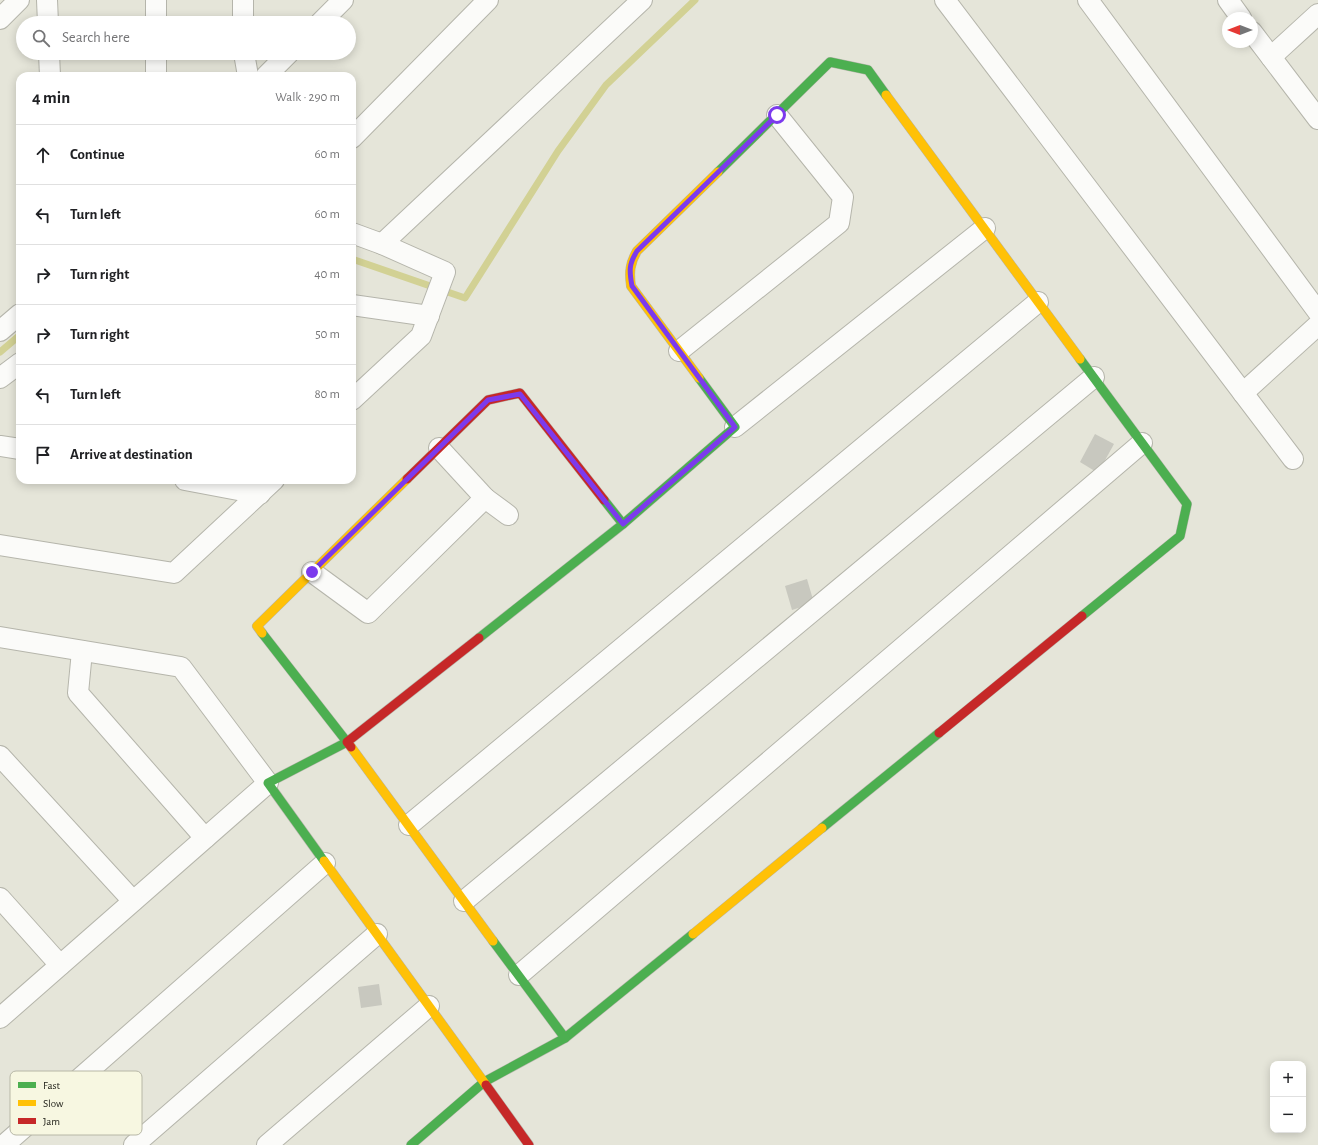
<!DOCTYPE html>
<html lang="en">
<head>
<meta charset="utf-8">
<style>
  :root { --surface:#fff; --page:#f6f6f6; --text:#202124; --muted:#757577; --line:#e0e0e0 }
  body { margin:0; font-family:"Alegreya Sans",sans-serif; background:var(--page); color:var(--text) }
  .controls { position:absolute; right:12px; bottom:12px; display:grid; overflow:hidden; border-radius:8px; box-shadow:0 2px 10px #0003 }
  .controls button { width:36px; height:36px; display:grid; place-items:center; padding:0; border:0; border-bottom:1px solid var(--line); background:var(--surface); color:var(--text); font:20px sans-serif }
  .compass { position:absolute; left:1222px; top:12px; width:36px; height:36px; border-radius:50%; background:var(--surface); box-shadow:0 2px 10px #0003; rotate:270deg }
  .stop { position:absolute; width:12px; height:12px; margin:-9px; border:3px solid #7c3aed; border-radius:50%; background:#fff }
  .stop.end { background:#7c3aed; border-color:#fff; box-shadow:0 1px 4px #0008 }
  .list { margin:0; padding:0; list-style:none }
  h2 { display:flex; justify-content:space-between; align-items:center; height:52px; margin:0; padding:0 16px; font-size:17px }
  h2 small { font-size:13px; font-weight:400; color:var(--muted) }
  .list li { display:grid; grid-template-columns:26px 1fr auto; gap:12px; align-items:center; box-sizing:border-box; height:60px; padding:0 16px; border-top:1px solid var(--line) }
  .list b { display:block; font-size:15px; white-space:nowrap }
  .list em { font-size:13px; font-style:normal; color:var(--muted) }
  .icon { flex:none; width:22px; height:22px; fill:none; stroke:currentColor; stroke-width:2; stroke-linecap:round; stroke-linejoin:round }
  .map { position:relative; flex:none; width:1318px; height:1145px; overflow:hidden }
  .search { position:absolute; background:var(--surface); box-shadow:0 2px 10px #0003; left:16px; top:16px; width:340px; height:44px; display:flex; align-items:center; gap:10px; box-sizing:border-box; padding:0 14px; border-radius:22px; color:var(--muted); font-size:15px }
  .panel { position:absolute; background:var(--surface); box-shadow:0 2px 10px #0003; left:16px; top:72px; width:340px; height:412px; border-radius:12px }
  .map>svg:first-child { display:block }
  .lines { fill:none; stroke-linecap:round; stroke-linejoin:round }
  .stream { stroke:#d2d194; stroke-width:7 }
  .building { fill:#c8c8bf }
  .street-casing { stroke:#b5b5ab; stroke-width:22 }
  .fast-casing { stroke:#b5b5ab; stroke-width:10 }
  .slow-casing { stroke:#b5b5ab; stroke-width:10 }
  .jam-casing { stroke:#b5b5ab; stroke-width:10 }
  .street { stroke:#fbfbf9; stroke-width:20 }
  .fast { stroke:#4caf50; stroke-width:9 }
  .slow { stroke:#ffc107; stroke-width:9 }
  .jam { stroke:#c62828; stroke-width:9 }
  .route { stroke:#7c3aed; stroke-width:5 }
  .key { fill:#f7f7e1; stroke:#b7b7a6; stroke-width:1 }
  .key-label { font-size:11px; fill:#23231b }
</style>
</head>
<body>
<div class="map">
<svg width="1318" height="1145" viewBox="0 0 1318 1145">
  <rect width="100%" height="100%" fill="#e5e5d9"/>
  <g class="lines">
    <!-- stream -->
    <g class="stream">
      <polyline points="352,259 465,298 558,151 606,85 695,0"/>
      <polyline points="0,352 20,335"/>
    </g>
  </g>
  <!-- building -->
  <g class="building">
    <polygon points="1095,434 1114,444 1098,473 1080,462"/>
    <polygon points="807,579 814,603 792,610 785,586"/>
    <polygon points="379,984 382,1005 361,1008 358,987"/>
  </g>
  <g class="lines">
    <defs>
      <g id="street">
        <polyline points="47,0 48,23"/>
        <polyline points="156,0 156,23"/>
        <polyline points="243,0 243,23"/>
        <polyline points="945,0 1293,459"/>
        <polyline points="1088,0 1318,312"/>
        <polyline points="1228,0 1241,18"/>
        <polyline points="0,19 19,0"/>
        <polyline points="320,23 343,0"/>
        <polyline points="1252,32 1318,119"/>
        <polyline points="49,53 50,76"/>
        <polyline points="156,53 156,76"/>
        <polyline points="244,53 248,76"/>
        <polyline points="1271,57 1318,14"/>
        <polyline points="266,76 289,53"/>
        <polyline points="352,138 488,0"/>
        <polyline points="352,233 382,244 445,272 421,336 352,400"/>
        <polyline points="382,244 642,0"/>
        <polyline points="352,305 429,316"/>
        <polyline points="0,331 20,314"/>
        <polyline points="679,351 839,223 843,197 777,115"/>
        <polyline points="0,378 20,363"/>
        <polyline points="1243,393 1318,325"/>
        <polyline points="735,427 985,228"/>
        <polyline points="0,446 20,449"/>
        <polyline points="439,448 485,498"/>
        <polyline points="185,480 260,494"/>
        <polyline points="0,545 174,573 274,480"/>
        <polyline points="312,572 368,613 485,498 508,515"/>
        <polyline points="0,637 181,667 268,783 0,1018"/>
        <polyline points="82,651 78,693 205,838"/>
        <polyline points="0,756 133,901"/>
        <polyline points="409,825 1038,302"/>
        <polyline points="0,898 60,965"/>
        <polyline points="464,901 1094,377"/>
        <polyline points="519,975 1142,443"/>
        <polyline points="4,1145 325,863"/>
        <polyline points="134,1145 377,934"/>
        <polyline points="267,1145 429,1006"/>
      </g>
      <g id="fast">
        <polyline points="718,172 830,62 868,70 886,95"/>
        <polyline points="1080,359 1187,504 1180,536 1082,616"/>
        <polyline points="623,524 735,427 699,378"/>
        <polyline points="262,633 347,742 268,783 324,861"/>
        <polyline points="479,638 623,524 604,500"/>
        <polyline points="822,828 939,733"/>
        <polyline points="565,1038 693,934"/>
        <polyline points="411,1145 484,1082 565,1038 493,941"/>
      </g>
      <g id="slow">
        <polyline points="886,95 1080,359"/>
        <path d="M699,378L631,286C629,272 630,263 637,251L718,172"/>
        <polyline points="262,633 257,626 407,479"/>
        <polyline points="351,747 493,941"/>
        <polyline points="324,861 486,1085"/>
        <polyline points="693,934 822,828"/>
      </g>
      <g id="jam">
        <polyline points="407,479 488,400 520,393 604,500"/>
        <polyline points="939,733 1082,616"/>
        <polyline points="351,747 347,742 479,638"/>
        <polyline points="486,1085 529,1145"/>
      </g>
    </defs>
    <!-- street casing -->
    <use href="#street" class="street-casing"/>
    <!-- fast casing -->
    <use href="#fast" class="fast-casing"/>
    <!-- slow casing -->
    <use href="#slow" class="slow-casing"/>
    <!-- jam casing -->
    <use href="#jam" class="jam-casing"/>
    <!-- street -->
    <use href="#street" class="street"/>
    <!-- fast -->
    <use href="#fast" class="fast"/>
    <!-- slow -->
    <use href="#slow" class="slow"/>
    <!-- jam -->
    <use href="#jam" class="jam"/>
  </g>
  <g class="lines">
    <!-- route -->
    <path class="route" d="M312,572L488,400L520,394L623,524L735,427L632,286C629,270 629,264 637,251L777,115"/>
  </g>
  <!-- legend -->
  <rect x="10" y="1071" width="132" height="64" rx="6" class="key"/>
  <rect x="18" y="1082" width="18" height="6" fill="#4caf50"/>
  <rect x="18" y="1100" width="18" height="6" fill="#ffc107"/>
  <rect x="18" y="1118" width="18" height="6" fill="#c62828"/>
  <g class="key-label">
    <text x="43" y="1089">Fast</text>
    <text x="43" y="1107">Slow</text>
    <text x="43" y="1125">Jam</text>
  </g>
</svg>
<div class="controls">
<button>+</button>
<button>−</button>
</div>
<svg class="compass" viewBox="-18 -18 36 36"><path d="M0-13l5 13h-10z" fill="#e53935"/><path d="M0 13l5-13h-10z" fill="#757577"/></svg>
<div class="stop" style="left:777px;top:115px"></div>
<div class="stop end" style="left:312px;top:572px"></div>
<div class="search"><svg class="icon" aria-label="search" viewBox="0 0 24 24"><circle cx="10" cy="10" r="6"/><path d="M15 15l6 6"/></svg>Search here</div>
<section class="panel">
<h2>4 min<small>Walk · 290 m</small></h2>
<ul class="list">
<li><svg class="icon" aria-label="ahead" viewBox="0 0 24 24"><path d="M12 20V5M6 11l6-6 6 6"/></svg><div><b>Continue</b></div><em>60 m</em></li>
<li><svg class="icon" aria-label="left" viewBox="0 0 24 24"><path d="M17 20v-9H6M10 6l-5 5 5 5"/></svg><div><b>Turn left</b></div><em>60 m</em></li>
<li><svg class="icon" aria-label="right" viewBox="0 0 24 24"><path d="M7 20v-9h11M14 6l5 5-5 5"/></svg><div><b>Turn right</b></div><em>40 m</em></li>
<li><svg class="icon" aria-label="right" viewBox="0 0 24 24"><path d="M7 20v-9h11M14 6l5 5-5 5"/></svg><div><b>Turn right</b></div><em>50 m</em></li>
<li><svg class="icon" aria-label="left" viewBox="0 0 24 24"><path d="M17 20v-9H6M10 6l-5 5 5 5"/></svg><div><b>Turn left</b></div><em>80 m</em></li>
<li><svg class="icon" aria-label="arrive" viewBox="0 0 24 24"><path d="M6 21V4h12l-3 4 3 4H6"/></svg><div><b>Arrive at destination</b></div></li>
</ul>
</section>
</div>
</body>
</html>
